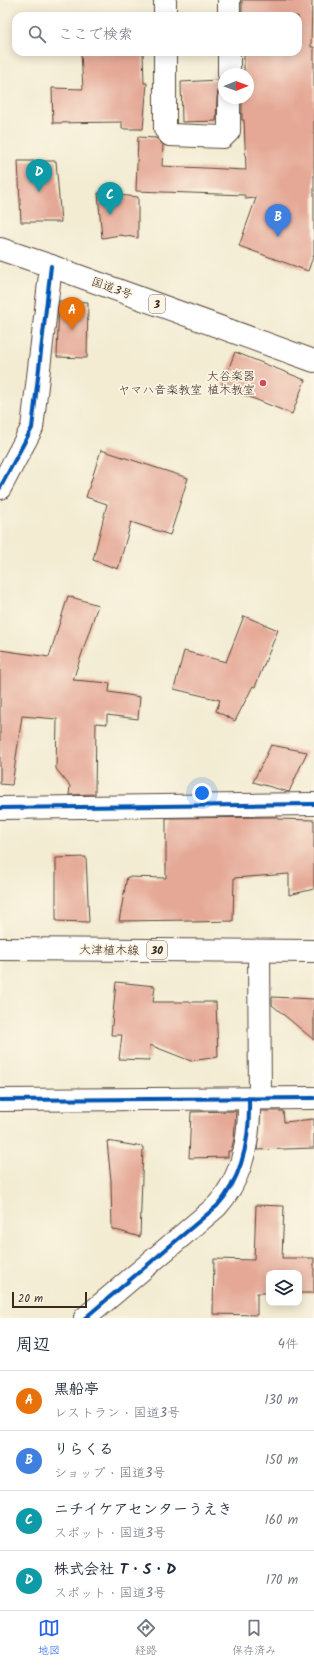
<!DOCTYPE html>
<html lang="ja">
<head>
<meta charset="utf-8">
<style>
  :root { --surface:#fff; --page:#f6f6f7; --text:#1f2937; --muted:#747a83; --line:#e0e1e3; --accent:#2563eb }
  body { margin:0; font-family:Kalam,"Klee One",sans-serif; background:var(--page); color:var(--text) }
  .controls { position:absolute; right:12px; bottom:12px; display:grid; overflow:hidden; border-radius:8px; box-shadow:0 2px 10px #0003 }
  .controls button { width:36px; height:36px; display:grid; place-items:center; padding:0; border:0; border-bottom:1px solid var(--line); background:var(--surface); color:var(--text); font:20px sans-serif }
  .compass { position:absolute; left:218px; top:68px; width:36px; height:36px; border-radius:50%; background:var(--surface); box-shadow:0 2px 10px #0003; rotate:89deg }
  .scale { position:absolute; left:12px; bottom:10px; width:75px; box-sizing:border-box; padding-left:4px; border:2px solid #3b2a1e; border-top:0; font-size:11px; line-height:14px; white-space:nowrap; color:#3b2a1e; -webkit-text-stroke:3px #fcf5e5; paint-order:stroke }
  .you { position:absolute; left:202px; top:793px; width:14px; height:14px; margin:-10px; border:3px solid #fff; border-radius:50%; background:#1a73e8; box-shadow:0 0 0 6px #1a73e833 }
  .badge { display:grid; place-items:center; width:26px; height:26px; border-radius:50%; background:var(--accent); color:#fff; font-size:13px; font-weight:700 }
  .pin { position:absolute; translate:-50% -33px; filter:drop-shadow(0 1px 2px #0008) }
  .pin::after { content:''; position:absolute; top:21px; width:14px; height:12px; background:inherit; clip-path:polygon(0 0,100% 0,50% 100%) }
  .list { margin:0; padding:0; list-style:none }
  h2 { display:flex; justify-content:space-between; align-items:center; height:52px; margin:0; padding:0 16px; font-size:17px }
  h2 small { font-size:13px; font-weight:400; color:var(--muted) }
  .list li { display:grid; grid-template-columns:26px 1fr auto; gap:12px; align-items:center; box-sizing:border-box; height:60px; padding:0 16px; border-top:1px solid var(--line) }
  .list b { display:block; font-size:15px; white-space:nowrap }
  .list p { margin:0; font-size:13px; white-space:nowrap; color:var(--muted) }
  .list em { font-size:13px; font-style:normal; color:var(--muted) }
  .icon { flex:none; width:22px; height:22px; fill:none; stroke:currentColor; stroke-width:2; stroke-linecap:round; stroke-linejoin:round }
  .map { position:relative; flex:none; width:314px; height:1318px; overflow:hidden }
  .search { position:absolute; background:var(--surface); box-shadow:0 2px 10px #0003; left:12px; right:12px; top:12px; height:44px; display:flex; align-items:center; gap:10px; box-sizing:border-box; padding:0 14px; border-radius:12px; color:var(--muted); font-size:15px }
  .sheet { height:292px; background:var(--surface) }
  nav { display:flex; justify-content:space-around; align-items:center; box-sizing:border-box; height:56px; border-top:1px solid var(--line); background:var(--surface); font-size:11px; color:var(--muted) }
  nav a { display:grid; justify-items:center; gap:2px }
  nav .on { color:var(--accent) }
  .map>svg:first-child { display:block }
  .building { fill:#e5a896 }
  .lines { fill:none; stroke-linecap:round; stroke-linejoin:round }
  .street-casing { stroke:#574739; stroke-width:24 }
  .primary-casing { stroke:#574739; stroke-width:24 }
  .highway-casing { stroke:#574739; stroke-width:24 }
  .street { stroke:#fff; stroke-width:22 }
  .primary { stroke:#fff; stroke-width:22 }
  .highway { stroke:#fff; stroke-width:22 }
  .cycleway-casing { stroke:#fcf5e5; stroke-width:6 }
  .cycleway { stroke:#0057b8; stroke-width:4 }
  .poi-dot { fill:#d1495b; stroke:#fcf5e5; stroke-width:1.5 }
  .labels { text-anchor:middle; stroke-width:3.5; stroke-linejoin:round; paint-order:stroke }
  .shield { fill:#fcf5e5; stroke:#75675a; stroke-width:1 }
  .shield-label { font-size:11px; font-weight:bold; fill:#3b2a1e }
  .street-label { font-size:12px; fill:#3b2a1e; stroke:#fcf5e5 }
  .poi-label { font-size:12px; fill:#3b2a1e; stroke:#fcf5e5; text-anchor:end }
</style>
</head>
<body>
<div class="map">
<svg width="314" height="1318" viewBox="0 0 314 1318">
  <rect width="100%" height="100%" fill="#fcf5e5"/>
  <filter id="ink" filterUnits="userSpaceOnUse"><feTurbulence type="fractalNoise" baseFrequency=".025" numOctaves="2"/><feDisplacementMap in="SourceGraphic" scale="8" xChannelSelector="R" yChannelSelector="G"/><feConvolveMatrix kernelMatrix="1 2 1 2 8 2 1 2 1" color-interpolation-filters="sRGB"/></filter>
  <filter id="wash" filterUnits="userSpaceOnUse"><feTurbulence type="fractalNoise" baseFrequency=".012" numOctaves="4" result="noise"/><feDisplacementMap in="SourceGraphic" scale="16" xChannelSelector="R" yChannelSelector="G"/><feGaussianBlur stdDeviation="0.9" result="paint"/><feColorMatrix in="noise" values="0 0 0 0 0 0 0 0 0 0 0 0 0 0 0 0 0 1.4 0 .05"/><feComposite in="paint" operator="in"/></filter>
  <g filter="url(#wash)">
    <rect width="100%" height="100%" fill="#f3ecd3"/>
    <g id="blocks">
      <!-- building -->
      <g class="building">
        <polygon points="242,0 312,0 311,47 314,47 314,254 308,271 239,246 256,198 245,199 245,195 136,191 138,137 156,138 163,145 162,166 246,170 244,120 242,120 242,98 248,98 248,74 244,74 244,52 298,52 298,16 242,16"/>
        <polygon points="81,52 143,52 144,83 147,83 143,129 122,129 122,122 53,123 52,88 83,89"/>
        <polygon points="218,80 224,87 218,91 217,98 216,121 182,122 181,82"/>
        <polygon points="18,161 56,161 61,222 21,222"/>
        <polygon points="98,193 138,197 138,238 120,235 102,238"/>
        <polygon points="59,301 88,302 87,358 57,357"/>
        <polygon points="235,352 305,380 292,414 222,386"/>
        <polygon points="101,450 188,478 170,535 131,522 118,569 93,560 107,504 86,497"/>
        <polygon points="68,596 98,605 73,680 110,683 109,692 140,697 138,719 107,715 107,724 96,723 95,794 69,795 70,786 56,769 57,719 22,716 12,785 0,784 0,650 49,657"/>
        <polygon points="244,616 278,630 255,687 253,686 235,721 216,711 220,700 174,689 184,651 226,662"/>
        <polygon points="271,745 307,752 289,792 253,782"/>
        <polygon points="278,817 277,819 314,820 314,889 289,895 289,874 234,878 233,921 192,922 192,920 119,921 127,877 166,878 166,818"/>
        <polygon points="86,857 89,922 56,921 56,858"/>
        <polygon points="116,982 155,986 153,1002 216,1002 218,1057 191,1061 150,1045 149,1060 119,1059 122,1035 111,1035"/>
        <polygon points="272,997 314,999 314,1040 272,1005"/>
        <polygon points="236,1111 234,1139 231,1151 228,1151 228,1157 189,1158 191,1112"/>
        <polygon points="261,1111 283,1111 284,1122 314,1119 314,1148 257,1150"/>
        <polygon points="107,1141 143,1147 140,1237 112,1229 111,1181"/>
        <polygon points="256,1205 284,1206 282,1258 314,1258 314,1293 299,1293 299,1273 269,1273 269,1293 257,1293 257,1315 213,1314 214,1259 254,1260"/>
      </g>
    </g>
  </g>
  <g filter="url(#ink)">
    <use href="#blocks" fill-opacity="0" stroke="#574739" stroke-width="1"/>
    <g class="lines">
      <defs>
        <g id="street">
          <polyline points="165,0 165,16"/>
          <polyline points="229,0 229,16"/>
          <polyline points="165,52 165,129 170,135 223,137 229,131 229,98"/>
          <polyline points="229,52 229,74"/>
          <polyline points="0,488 32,428 51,266"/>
          <polyline points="0,808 314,804"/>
          <polyline points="259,951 260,1098"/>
          <polyline points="0,1100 314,1098"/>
          <path d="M85,1318L217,1206C243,1177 250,1136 249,1099"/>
        </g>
        <polyline id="primary" points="0,949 314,951"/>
        <polyline id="highway" points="0,249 51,266 314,361"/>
      </defs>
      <!-- street casing -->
      <use href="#street" class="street-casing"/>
      <!-- primary casing -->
      <use href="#primary" class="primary-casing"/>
      <!-- highway casing -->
      <use href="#highway" class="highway-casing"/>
      <!-- street -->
      <use href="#street" class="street"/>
      <!-- primary -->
      <use href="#primary" class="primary"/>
      <!-- highway -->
      <use href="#highway" class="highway"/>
      <defs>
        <g id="cycleway">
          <polyline points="0,488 32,428 51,266"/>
          <polyline points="0,808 314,804"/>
          <polyline points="0,1100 314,1098"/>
          <path d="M85,1318L217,1206C243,1177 250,1136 249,1099"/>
        </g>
      </defs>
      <!-- cycleway casing -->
      <use href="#cycleway" class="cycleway-casing"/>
      <!-- cycleway -->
      <use href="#cycleway" class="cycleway"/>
    </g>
  </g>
  <!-- markers -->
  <circle class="poi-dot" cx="263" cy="383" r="4"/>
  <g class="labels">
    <!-- shield labels -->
    <g class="shield">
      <rect x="149" y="295" width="16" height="18" rx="3"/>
      <rect x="147" y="941" width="20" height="18" rx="3"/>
    </g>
    <g class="shield-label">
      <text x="157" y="308">3</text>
      <text x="157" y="954">30</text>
    </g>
    <!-- street labels -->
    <g class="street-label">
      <text transform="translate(112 288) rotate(20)" y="4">国道3号</text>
      <text transform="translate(109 950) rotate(1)" y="4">大津植木線</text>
    </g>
    <!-- poi labels -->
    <g class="poi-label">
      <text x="255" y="380">大谷楽器<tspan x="255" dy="14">ヤマハ音楽教室 植木教室</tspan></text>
    </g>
  </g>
</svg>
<div class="controls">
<button><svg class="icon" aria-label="layers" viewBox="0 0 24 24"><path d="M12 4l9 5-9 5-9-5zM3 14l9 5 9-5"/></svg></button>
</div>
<svg class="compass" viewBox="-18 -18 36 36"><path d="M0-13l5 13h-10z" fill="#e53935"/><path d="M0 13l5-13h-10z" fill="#747a83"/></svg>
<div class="scale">20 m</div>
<div class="you"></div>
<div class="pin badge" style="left:72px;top:330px;background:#e8710a">A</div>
<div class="pin badge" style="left:278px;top:237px;background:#3f7fe0">B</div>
<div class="pin badge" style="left:110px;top:215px;background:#0f9aa8">C</div>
<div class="pin badge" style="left:39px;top:192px;background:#0f9aa8">D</div>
<div class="search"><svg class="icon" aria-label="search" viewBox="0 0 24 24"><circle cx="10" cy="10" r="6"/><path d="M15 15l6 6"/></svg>ここで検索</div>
</div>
<section class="sheet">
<h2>周辺<small>4件</small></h2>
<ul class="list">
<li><span class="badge" style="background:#e8710a">A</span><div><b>黒船亭</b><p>レストラン · 国道3号</p></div><em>130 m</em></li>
<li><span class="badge" style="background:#3f7fe0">B</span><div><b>りらくる</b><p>ショップ · 国道3号</p></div><em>150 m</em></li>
<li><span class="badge" style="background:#0f9aa8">C</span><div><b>ニチイケアセンターうえき</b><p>スポット · 国道3号</p></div><em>160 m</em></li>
<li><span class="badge" style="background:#0f9aa8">D</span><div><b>株式会社 T・S・D</b><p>スポット · 国道3号</p></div><em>170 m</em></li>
</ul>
</section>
<nav>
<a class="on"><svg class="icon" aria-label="map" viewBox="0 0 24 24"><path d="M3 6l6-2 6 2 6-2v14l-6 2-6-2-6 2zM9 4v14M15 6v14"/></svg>地図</a>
<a><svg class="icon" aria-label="directions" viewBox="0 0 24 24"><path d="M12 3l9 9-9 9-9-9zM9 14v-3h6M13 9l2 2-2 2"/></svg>経路</a>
<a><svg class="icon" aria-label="saved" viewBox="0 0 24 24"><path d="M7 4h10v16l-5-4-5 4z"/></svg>保存済み</a>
</nav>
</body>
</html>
